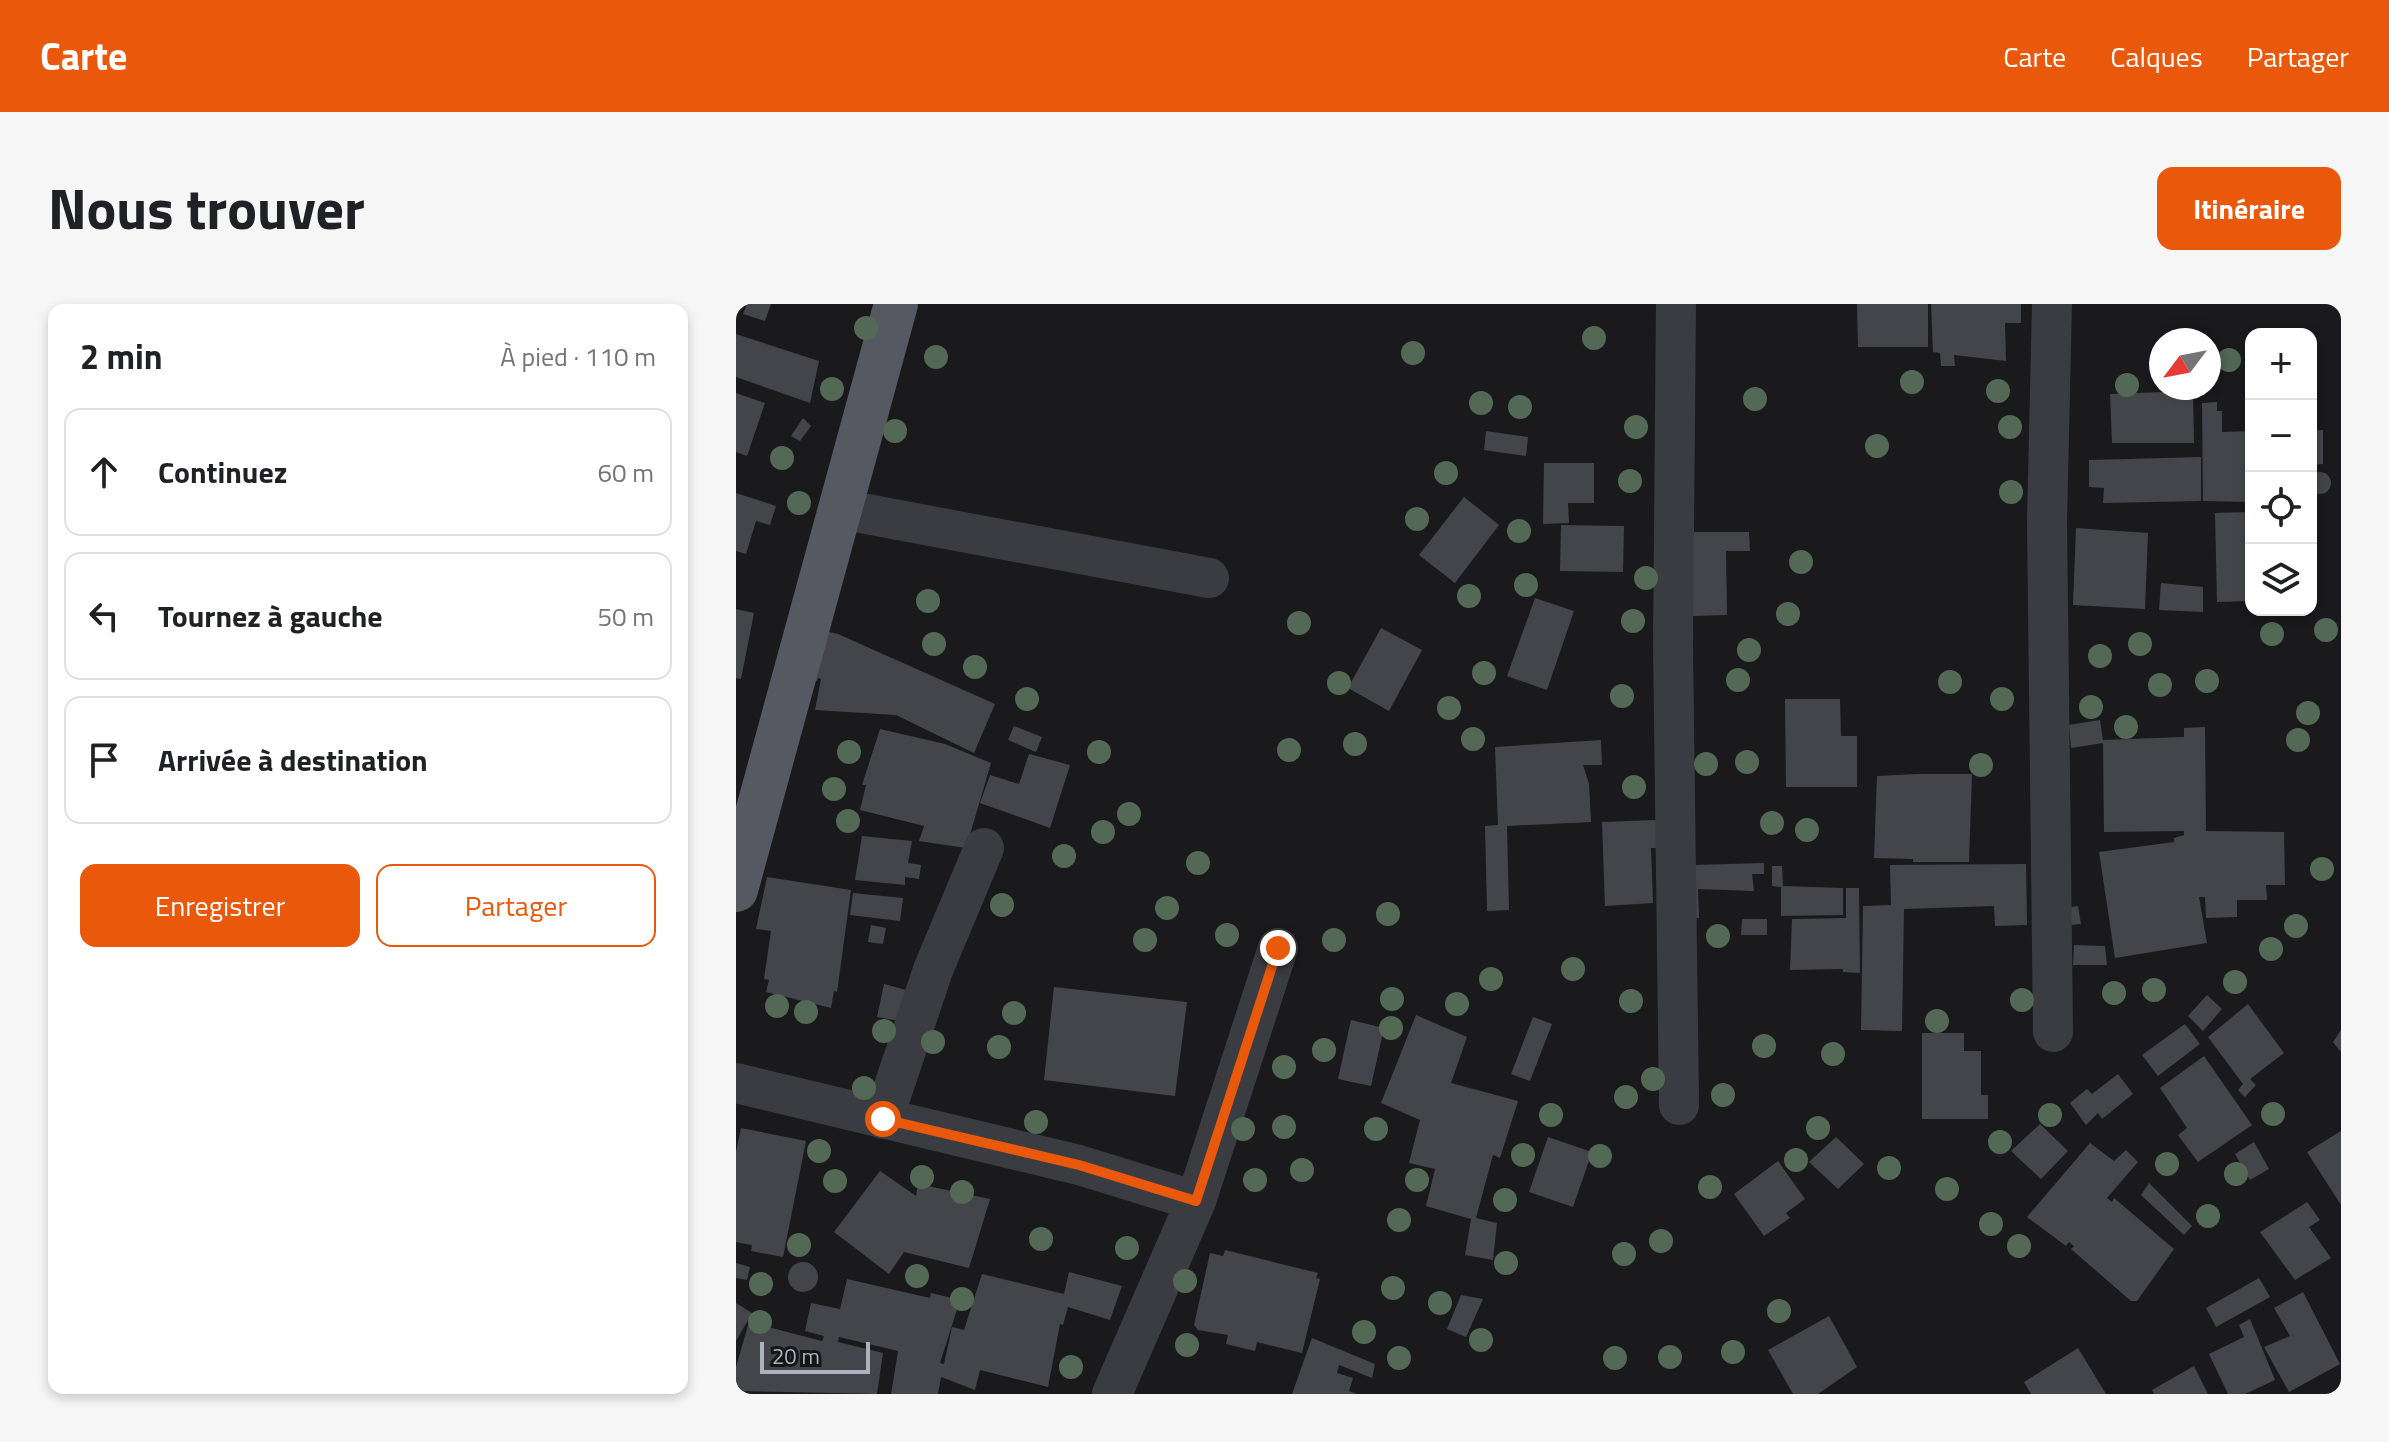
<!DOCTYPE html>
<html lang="fr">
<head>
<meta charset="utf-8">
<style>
  :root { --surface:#fff; --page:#f6f6f6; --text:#202124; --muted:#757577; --line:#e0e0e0; --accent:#ea580c }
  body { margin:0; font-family:"Titillium Web",sans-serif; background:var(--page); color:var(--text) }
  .controls { position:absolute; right:24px; top:24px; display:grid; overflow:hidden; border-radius:16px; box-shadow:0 4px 12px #0003 }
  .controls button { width:72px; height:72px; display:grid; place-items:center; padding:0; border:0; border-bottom:2px solid var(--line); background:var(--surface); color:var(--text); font:40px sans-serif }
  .compass { position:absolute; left:1413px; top:24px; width:72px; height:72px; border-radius:50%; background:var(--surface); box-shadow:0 4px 12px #0003; rotate:238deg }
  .scale { position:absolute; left:24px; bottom:20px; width:110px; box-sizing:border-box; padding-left:8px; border:4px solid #abb2bd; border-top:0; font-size:22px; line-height:28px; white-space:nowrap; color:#abb2bd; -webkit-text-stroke:6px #151518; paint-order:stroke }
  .stop { position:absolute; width:24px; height:24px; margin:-18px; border:6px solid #ea580c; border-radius:50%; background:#fff }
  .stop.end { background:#ea580c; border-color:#fff; box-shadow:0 2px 8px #0008 }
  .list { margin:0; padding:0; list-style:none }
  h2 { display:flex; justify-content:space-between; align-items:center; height:104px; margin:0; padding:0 32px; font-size:34px }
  h2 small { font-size:26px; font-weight:400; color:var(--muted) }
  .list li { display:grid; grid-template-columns:52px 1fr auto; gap:24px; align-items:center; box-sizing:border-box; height:128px; margin:0 16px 16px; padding:0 16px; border:2px solid var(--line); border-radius:16px }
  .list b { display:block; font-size:30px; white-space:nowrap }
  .list em { font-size:26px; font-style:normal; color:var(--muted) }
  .actions { display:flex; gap:16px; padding:24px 32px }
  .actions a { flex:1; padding:18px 0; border:2px solid var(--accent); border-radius:16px; text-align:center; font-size:28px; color:var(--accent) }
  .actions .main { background:var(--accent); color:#fff }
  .icon { flex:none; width:44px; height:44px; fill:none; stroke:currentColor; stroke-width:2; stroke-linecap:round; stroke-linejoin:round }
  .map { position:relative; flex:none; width:1605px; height:1090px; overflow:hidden; border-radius:16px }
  header { display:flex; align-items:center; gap:48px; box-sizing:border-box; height:112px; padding:0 40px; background:var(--accent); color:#fff }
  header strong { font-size:38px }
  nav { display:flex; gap:44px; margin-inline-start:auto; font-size:28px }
  .intro { display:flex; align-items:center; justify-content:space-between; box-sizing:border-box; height:192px; padding:0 48px }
  h1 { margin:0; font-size:56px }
  .button { padding:20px 36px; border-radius:16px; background:var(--accent); color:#fff; font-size:28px; font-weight:700 }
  main { display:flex; gap:48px; padding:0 48px }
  aside { flex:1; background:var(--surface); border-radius:16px; box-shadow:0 4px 12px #0003 }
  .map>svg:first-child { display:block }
  .building { fill:#44454a }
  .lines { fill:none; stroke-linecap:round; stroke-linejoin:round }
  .minor { stroke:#3b3c42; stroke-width:40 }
  .major { stroke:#565961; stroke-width:44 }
  .tree { fill:#536955 }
  .route { stroke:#ea580c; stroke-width:10 }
</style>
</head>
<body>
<header>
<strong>Carte</strong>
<nav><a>Carte</a><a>Calques</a><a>Partager</a></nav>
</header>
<div class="intro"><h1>Nous trouver</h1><a class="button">Itinéraire</a></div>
<main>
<aside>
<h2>2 min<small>À pied · 110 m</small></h2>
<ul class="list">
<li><svg class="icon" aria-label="ahead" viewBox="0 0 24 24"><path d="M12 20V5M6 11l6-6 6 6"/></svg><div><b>Continuez</b></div><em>60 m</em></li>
<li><svg class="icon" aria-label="left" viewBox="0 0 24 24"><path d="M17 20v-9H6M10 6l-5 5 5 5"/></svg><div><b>Tournez à gauche</b></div><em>50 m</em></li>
<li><svg class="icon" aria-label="arrive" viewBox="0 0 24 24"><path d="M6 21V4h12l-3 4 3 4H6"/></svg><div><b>Arrivée à destination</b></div></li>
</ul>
<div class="actions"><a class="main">Enregistrer</a><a>Partager</a></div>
</aside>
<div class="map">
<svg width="1605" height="1090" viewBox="0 0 1605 1090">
  <rect width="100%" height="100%" fill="#1a1a1d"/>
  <!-- building -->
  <g class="building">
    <polygon points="11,0 35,0 29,17 7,10"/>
    <polygon points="1121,0 1192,0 1192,43 1122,43"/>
    <polygon points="1195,0 1285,0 1285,19 1269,19 1270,57 1218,51 1219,62 1205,62 1204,49 1197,48"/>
    <polygon points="0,30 83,57 74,99 0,73"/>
    <polygon points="1457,87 1458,139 1376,139 1374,90"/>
    <polygon points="0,89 29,99 11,152 0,148"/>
    <polygon points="1481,98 1481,107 1486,107 1486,128 1515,127 1515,198 1467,197 1466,99"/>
    <polygon points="67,114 75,122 64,137 55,132"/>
    <polygon points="1587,126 1587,160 1575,161 1575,127"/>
    <polygon points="750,127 792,133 790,152 748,146"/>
    <polygon points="1465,153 1465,197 1367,199 1368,184 1353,183 1353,156"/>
    <polygon points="808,159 858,159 858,199 832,199 833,219 807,220"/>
    <circle cx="1584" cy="179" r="11"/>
    <polygon points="0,189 40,202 34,221 20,217 10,250 0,247"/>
    <polygon points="728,193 763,221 719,279 683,251"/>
    <polygon points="1515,208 1515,297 1481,298 1479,209"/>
    <polygon points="825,221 888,222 887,268 824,267"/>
    <polygon points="1340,224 1412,229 1409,305 1337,301"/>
    <polygon points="954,228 1013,228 1014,247 990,247 991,311 957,312"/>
    <polygon points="1425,279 1467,283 1467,308 1423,306"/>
    <polygon points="799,294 838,307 811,386 771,372"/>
    <polygon points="0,305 18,309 5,375 0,374"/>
    <polygon points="77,324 102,330 259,400 238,449 160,411 79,406 85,375 82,374 81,377 66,373"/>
    <polygon points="645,324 686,346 653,407 612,384"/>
    <polygon points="1049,395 1104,395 1105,432 1121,432 1121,483 1050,483"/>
    <polygon points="1364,416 1367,436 1448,433 1448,424 1469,423 1470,527 1548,528 1549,581 1530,581 1531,596 1501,596 1501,613 1470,614 1469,593 1463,593 1471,639 1379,654 1363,548 1438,538 1438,534 1448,531 1448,527 1368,528 1367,439 1335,444 1333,421"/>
    <polygon points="278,422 306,433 300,448 272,436"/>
    <polygon points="144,425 209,440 255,459 230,544 183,537 188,522 124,506 130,481 126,481"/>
    <polygon points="865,436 866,461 847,461 853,480 855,518 771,522 773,606 751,607 749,522 762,521 759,443"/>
    <polygon points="293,450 334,461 314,524 244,499 254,471 283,480"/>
    <polygon points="1181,470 1236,470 1233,558 1177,558 1177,555 1138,554 1141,472"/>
    <polygon points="920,516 921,544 915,544 917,599 869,602 866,518"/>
    <polygon points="126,532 176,537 172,559 185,561 183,575 169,573 169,581 119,576"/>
    <polygon points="1028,559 1028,570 1016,570 1018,587 962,585 963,614 957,614 958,561"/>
    <polygon points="1290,560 1291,621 1259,622 1258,602 1168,605 1166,727 1125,726 1127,602 1155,601 1154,561"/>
    <polygon points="1036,562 1046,562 1047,582 1107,584 1107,611 1045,612 1045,583 1036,582"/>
    <polygon points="31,573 115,586 101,688 98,687 95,704 30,688 33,676 28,675 35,627 20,625"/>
    <polygon points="1110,584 1123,584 1124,669 1107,668 1107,665 1054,666 1056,615 1110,614"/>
    <polygon points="117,589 167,594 164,617 114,611"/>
    <polygon points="1342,602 1345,620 1335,621 1335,603"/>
    <polygon points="1006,615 1031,615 1031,631 1005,631"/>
    <polygon points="135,621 150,624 147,640 132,638"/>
    <polygon points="1338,641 1369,642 1371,661 1337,661"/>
    <polygon points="148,680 174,687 163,717 141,713"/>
    <polygon points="318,683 451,698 439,792 308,776"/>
    <polygon points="1471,691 1486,705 1467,727 1452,712"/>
    <polygon points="1512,700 1548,749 1514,775 1520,781 1509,793 1502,786 1507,780 1472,733"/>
    <polygon points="680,711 731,733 715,779 782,797 764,854 757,851 740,914 761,919 757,956 729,951 735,915 690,902 699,865 673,859 684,816 645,799"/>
    <polygon points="797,713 816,720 794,777 775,770"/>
    <polygon points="615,716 648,724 635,782 602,775"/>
    <polygon points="1449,720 1464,740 1422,772 1406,751"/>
    <polygon points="1605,726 1605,748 1597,738"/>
    <polygon points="1186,729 1228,729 1228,747 1245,747 1245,791 1252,791 1252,815 1186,815"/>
    <polygon points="1468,752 1516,821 1462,858 1442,831 1451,824 1424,784"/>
    <polygon points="1382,770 1397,790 1366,815 1362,809 1350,821 1334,799 1351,785 1356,790"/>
    <polygon points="1304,820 1332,847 1305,875 1275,847"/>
    <polygon points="5,824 70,837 47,953 15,947 16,941 0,938 0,848"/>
    <polygon points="1605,827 1605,901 1571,848"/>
    <polygon points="812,833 856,848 837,903 793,888"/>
    <polygon points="1100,833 1128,860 1102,885 1073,858"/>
    <polygon points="1518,838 1533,865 1514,876 1499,850"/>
    <polygon points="1354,839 1378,857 1390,846 1402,858 1371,894 1376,898 1378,894 1438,945 1401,997 1395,997 1335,945 1338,942 1333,938 1330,942 1291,913"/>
    <polygon points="1042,857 1069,895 1050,909 1054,914 1028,932 998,890"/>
    <polygon points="144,867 180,892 182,880 254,895 233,964 168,948 153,970 98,928"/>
    <polygon points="1413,879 1456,922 1448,931 1405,891"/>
    <polygon points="1571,898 1584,916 1573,923 1595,954 1559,976 1524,928"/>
    <polygon points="489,946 582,969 580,974 584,975 566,1049 521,1038 519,1047 490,1040 492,1031 462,1026 458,1021 474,949 487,952"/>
    <circle cx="67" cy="973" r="15"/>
    <polygon points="0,959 14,963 11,976 0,974"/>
    <polygon points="333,968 386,982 374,1016 332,1003 327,1021 324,1020 312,1083 244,1066 239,1086 205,1073 202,1090 155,1090 162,1047 103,1033 102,1038 147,1049 141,1090 0,1087 0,1063 13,1018 86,1037 88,1032 69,1027 75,999 104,1005 111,975 194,994 195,989 224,996 204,1059 208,1060 216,1023 228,1026 246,970 328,990"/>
    <polygon points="1523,974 1534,993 1480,1023 1470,1004"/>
    <polygon points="1567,988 1604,1060 1553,1088 1528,1043 1554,1032 1538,1004"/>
    <polygon points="725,991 747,995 730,1033 711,1025"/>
    <polygon points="0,999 16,1009 0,1037"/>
    <polygon points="1093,1012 1121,1063 1082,1090 1057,1090 1032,1046"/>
    <polygon points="1514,1015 1539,1076 1509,1090 1492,1090 1473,1050 1508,1033 1503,1021"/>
    <polygon points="576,1034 639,1060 636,1074 603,1061 601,1069 617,1074 613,1087 621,1090 556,1090"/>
    <polygon points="1342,1044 1370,1090 1295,1090 1288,1078"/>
    <polygon points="1458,1062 1472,1090 1418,1090 1416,1086"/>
  </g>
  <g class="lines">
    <!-- minor -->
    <g class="minor">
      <polyline points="940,0 937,340 943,801"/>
      <polyline points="1316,0 1311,217 1317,728"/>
      <polyline points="104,205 473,274"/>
      <polyline points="0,779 343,861 460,897"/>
      <polyline points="147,815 197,666 248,544"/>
      <polyline points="376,1090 460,897 542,644"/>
    </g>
    <!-- major -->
    <polyline class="major" points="0,586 160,0"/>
  </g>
  <!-- trees -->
  <g class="tree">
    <circle cx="130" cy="24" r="12"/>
    <circle cx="858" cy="34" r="12"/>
    <circle cx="677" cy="49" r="12"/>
    <circle cx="200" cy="53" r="12"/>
    <circle cx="1493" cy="56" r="12"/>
    <circle cx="1176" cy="78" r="12"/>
    <circle cx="1391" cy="81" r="12"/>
    <circle cx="96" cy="85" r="12"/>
    <circle cx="1262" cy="87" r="12"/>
    <circle cx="1019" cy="95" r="12"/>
    <circle cx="745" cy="99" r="12"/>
    <circle cx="784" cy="103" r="12"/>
    <circle cx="900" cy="123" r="12"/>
    <circle cx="1274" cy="123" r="12"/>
    <circle cx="159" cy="127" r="12"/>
    <circle cx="1141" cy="142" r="12"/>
    <circle cx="46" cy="154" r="12"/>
    <circle cx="710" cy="169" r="12"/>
    <circle cx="894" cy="177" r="12"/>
    <circle cx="1275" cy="188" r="12"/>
    <circle cx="63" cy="199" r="12"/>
    <circle cx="681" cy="215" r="12"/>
    <circle cx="783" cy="227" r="12"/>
    <circle cx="1065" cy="258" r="12"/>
    <circle cx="910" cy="274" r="12"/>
    <circle cx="790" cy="281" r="12"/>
    <circle cx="733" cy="292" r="12"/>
    <circle cx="192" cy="297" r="12"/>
    <circle cx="1052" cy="310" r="12"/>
    <circle cx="897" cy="317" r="12"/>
    <circle cx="563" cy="319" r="12"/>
    <circle cx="1590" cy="326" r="12"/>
    <circle cx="1536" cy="330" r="12"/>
    <circle cx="198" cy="340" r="12"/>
    <circle cx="1404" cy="340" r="12"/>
    <circle cx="1013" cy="346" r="12"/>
    <circle cx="1364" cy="352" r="12"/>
    <circle cx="239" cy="363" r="12"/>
    <circle cx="748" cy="369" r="12"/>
    <circle cx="1002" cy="376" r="12"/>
    <circle cx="1471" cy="377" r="12"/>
    <circle cx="1214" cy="378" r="12"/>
    <circle cx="603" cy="379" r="12"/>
    <circle cx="1424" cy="381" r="12"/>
    <circle cx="886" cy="392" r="12"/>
    <circle cx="291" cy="395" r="12"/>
    <circle cx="1266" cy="395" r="12"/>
    <circle cx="1355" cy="403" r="12"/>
    <circle cx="713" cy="404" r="12"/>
    <circle cx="1572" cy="409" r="12"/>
    <circle cx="1390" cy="423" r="12"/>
    <circle cx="737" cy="435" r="12"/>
    <circle cx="1562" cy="436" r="12"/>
    <circle cx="619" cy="440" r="12"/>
    <circle cx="553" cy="446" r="12"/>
    <circle cx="113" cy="448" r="12"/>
    <circle cx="363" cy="448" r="12"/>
    <circle cx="1011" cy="458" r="12"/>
    <circle cx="970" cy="460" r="12"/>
    <circle cx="1245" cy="461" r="12"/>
    <circle cx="898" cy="483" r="12"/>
    <circle cx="98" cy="485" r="12"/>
    <circle cx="393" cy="510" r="12"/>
    <circle cx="112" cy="517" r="12"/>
    <circle cx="1036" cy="519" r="12"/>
    <circle cx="1071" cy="526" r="12"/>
    <circle cx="367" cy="528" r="12"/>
    <circle cx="328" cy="552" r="12"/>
    <circle cx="462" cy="559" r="12"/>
    <circle cx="1586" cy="565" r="12"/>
    <circle cx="266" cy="601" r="12"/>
    <circle cx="431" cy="604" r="12"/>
    <circle cx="652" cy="610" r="12"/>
    <circle cx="1560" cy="622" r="12"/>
    <circle cx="491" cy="631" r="12"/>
    <circle cx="982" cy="632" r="12"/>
    <circle cx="409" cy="636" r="12"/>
    <circle cx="598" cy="636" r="12"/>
    <circle cx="1535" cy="645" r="12"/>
    <circle cx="837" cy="665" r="12"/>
    <circle cx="755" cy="675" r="12"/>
    <circle cx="1499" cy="678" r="12"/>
    <circle cx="1418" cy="686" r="12"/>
    <circle cx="1378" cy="689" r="12"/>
    <circle cx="656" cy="695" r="12"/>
    <circle cx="1286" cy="696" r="12"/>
    <circle cx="895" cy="697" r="12"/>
    <circle cx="721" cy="700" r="12"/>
    <circle cx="41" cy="702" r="12"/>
    <circle cx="70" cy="708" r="12"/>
    <circle cx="278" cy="709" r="12"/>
    <circle cx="1201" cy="717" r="12"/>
    <circle cx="655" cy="724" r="12"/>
    <circle cx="148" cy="727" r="12"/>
    <circle cx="197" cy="738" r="12"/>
    <circle cx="1028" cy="742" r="12"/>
    <circle cx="263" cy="743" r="12"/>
    <circle cx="588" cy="746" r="12"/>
    <circle cx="1097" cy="750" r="12"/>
    <circle cx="548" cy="763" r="12"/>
    <circle cx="917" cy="775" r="12"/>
    <circle cx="128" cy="784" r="12"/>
    <circle cx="987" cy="791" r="12"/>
    <circle cx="890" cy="793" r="12"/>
    <circle cx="1537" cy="810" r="12"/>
    <circle cx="815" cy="811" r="12"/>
    <circle cx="1314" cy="811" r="12"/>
    <circle cx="300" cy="818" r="12"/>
    <circle cx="548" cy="823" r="12"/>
    <circle cx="1082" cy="824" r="12"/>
    <circle cx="507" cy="825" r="12"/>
    <circle cx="640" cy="825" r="12"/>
    <circle cx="1264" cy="838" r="12"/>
    <circle cx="83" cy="847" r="12"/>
    <circle cx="787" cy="851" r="12"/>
    <circle cx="864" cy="852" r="12"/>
    <circle cx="1060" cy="856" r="12"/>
    <circle cx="1431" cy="860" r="12"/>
    <circle cx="1153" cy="864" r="12"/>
    <circle cx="566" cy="866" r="12"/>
    <circle cx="1500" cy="870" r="12"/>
    <circle cx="186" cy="873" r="12"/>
    <circle cx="519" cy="876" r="12"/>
    <circle cx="681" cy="876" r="12"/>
    <circle cx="99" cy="877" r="12"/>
    <circle cx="974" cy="883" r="12"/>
    <circle cx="1211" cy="885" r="12"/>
    <circle cx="226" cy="888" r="12"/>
    <circle cx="769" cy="896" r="12"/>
    <circle cx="1472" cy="912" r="12"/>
    <circle cx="663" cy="916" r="12"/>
    <circle cx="1255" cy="920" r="12"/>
    <circle cx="305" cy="935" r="12"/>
    <circle cx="925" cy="937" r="12"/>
    <circle cx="63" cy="941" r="12"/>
    <circle cx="1283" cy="942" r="12"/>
    <circle cx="391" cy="944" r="12"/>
    <circle cx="888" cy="950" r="12"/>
    <circle cx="770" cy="959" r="12"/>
    <circle cx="181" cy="972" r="12"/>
    <circle cx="449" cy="977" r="12"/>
    <circle cx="25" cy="980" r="12"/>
    <circle cx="657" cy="984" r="12"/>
    <circle cx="226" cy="995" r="12"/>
    <circle cx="704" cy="999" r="12"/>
    <circle cx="1043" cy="1007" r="12"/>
    <circle cx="24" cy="1018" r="12"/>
    <circle cx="628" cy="1028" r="12"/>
    <circle cx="745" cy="1036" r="12"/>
    <circle cx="451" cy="1041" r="12"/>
    <circle cx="997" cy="1048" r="12"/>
    <circle cx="934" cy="1053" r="12"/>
    <circle cx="663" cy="1054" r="12"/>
    <circle cx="879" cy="1054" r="12"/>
    <circle cx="335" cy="1063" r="12"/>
  </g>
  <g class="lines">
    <!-- route -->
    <polyline class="route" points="147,815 343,861 460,897 542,644"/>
  </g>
</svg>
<div class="controls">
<button>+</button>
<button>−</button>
<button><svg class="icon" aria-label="locate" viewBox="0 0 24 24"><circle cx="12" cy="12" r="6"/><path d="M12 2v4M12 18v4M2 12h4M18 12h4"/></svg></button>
<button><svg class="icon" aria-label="layers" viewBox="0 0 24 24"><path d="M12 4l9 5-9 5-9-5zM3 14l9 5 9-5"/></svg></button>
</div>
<svg class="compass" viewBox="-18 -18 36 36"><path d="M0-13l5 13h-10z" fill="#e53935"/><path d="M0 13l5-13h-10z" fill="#757577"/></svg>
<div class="scale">20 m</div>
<div class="stop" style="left:147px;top:815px"></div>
<div class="stop end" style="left:542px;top:644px"></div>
</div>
</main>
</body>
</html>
